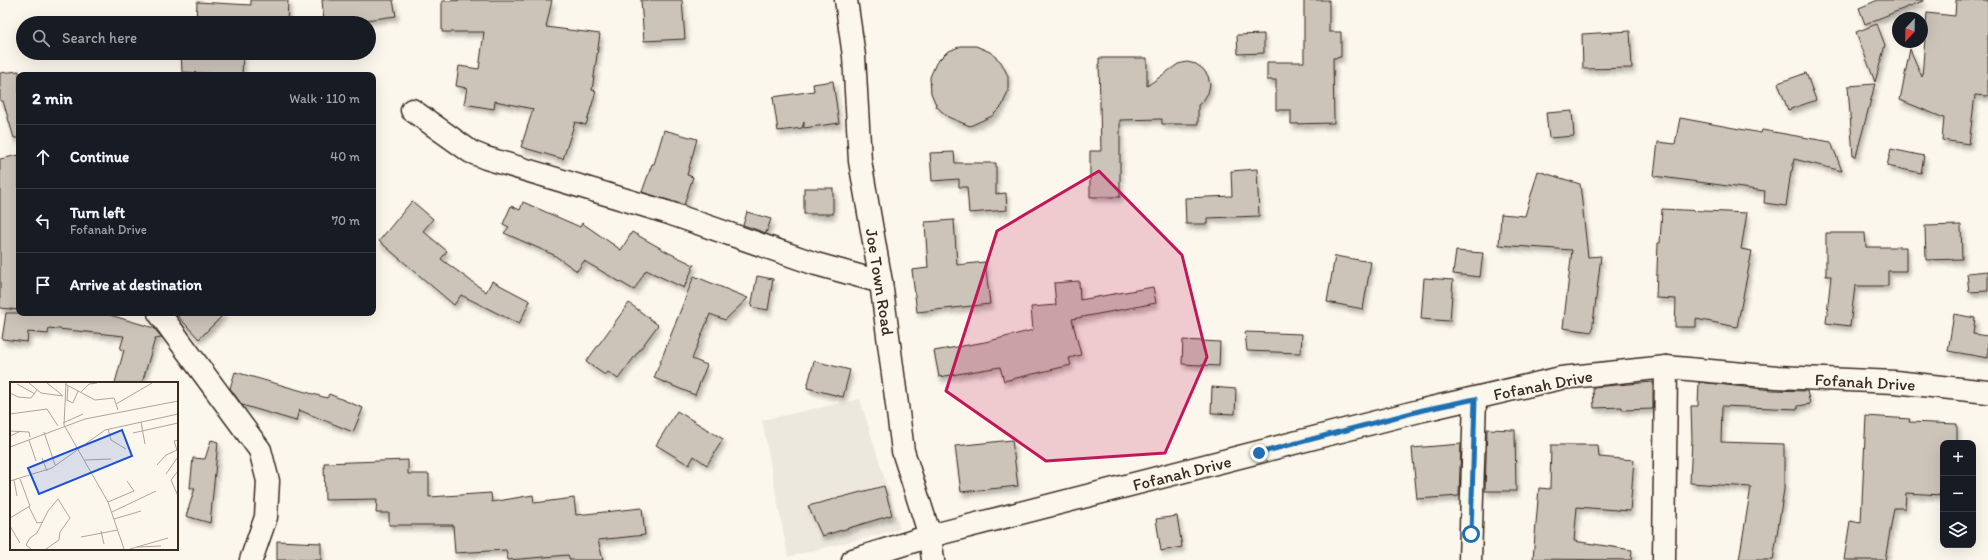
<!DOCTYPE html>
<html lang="en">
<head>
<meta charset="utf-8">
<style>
  :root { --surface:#171b24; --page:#20242c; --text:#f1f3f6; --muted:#9ea1a6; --line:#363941 }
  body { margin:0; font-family:Itim,sans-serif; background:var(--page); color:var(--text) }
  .controls { position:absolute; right:12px; bottom:12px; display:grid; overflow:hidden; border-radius:8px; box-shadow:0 4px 16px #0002 }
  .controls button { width:36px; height:36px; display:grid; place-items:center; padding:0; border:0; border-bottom:1px solid var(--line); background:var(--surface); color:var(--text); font:20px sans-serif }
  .compass { position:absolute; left:1892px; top:12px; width:36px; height:36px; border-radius:50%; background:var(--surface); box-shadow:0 4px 16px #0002; rotate:202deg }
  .stop { position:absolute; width:12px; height:12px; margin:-9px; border:3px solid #1f6fb2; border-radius:50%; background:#fff }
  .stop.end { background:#1f6fb2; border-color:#fff; box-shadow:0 1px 4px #0008 }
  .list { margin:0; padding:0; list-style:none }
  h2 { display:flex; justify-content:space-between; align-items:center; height:52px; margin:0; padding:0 16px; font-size:17px }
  h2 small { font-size:13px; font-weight:400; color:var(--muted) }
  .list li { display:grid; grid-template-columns:26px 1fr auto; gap:12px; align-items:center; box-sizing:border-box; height:64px; padding:0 16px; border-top:1px solid var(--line) }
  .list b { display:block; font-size:15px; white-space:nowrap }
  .list p { margin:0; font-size:13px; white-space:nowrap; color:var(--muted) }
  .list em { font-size:13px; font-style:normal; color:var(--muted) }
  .icon { flex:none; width:22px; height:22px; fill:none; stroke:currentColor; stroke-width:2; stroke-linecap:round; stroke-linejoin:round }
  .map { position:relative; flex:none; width:1988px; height:560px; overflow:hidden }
  .search { position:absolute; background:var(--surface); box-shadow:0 4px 16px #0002; left:16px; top:16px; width:360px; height:44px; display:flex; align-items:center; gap:10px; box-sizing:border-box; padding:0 14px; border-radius:22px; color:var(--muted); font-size:15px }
  .panel { position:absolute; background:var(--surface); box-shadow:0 4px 16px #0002; left:16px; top:72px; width:360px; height:244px; border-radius:8px }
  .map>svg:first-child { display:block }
  .built { fill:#ede8dd }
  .building { fill:#ccc4b9; stroke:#3b2a1e; filter:url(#shadow) }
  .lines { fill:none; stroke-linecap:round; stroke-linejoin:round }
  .minor-casing { stroke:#3b2a1e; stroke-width:25 }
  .minor { stroke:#fbf7ec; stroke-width:22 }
  .route { stroke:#1f6fb2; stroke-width:5 }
  .marked { fill:#c2185b; fill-opacity:0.2; stroke:#c2185b; stroke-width:3; stroke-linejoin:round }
  .labels { text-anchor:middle; stroke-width:3; stroke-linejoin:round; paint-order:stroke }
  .street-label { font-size:17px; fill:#3b2a1e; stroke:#fbf7ec }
  .inset-road { fill:none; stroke:#aea59a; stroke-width:1 }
  .view { fill:#1d4ed8; fill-opacity:0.15; stroke:#1d4ed8; stroke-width:2 }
  .inset-edge { fill:none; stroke:#3b2a1e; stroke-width:2 }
</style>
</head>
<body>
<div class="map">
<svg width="1988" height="560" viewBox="0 0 1988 560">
  <defs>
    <filter id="shadow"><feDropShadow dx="2.5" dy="4.5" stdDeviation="2" flood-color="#0004"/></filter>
  </defs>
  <rect width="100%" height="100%" fill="#fbf7ec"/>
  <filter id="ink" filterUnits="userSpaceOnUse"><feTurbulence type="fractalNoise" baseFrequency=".025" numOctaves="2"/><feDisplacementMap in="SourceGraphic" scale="8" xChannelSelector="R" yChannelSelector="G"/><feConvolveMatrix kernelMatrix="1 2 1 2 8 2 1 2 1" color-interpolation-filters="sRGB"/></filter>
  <g filter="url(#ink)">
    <!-- built -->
    <polygon class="built" points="860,399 900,529 788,557 762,420"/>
    <!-- building -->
    <g class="building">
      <polygon points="251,0 288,0 287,23 196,23 197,2 251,5"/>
      <polygon points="322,0 393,0 396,16 358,21 358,23 324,23"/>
      <polygon points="474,0 552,0 546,27 600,34 592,90 596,91 586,125 575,122 563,159 521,147 533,109 495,101 494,109 464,104 467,88 456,86 459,66 479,69 484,32 442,32 442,1"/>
      <polygon points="641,0 682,0 685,39 644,41"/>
      <polygon points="1304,0 1329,0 1329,32 1341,32 1341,57 1333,58 1334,123 1291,124 1291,110 1276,110 1276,80 1267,80 1267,62 1304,62"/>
      <polygon points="1878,0 1923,0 1923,1 1865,24 1859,8"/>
      <polygon points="1956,0 1988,0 1988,96 1975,95 1969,144 1942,140 1944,118 1900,100 1910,49 1922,77 1927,13 1955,16"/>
      <polygon points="1877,24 1885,45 1875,82 1856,32"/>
      <polygon points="1630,31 1632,68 1583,69 1582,34"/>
      <polygon points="1264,34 1264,53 1238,54 1237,35"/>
      <polygon points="961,46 976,46 990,52 1001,62 1008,76 1008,91 1002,106 992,116 970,126 948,117 937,107 931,93 930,77 936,63 947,52"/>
      <polygon points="181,53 243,53 242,75 182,72"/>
      <polygon points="1099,58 1147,58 1147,86 1178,64 1187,62 1196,64 1203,69 1208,76 1210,85 1208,93 1203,101 1198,105 1198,124 1162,124 1162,119 1120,120 1120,197 1090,197 1090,151 1101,151"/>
      <polygon points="19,71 19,138 14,138 3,101 0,101 0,73"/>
      <polygon points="1806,73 1816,100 1788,110 1778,83"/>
      <polygon points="833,81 839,123 804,128 804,122 802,128 778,131 773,97 814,91 813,84"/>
      <polygon points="1875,84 1856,156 1853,156 1848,86"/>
      <polygon points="1572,111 1574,136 1549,138 1546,113"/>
      <polygon points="1680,118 1761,133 1762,130 1831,142 1842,171 1794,159 1792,171 1791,171 1786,206 1764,203 1765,191 1654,176 1658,142 1675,144"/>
      <polygon points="664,130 697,139 687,175 693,177 684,205 642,192 652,164 654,164"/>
      <polygon points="1891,149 1924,156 1921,173 1887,166"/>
      <polygon points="954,152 955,163 996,163 996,194 1006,193 1007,210 969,213 967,187 959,187 959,179 932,181 930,153"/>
      <polygon points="19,155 19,310 0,308 0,159"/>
      <polygon points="1257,169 1259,216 1207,218 1207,224 1186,224 1185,198 1232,196 1231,171"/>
      <polygon points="1538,171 1580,184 1588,257 1601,256 1592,332 1563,328 1572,250 1499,245 1501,214 1525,216"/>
      <rect x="804" y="188" width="29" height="26"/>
      <polygon points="412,201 433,219 423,231 447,251 441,259 486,292 492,281 530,301 519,324 461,295 454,305 379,241"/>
      <polygon points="523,202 580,227 582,223 621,250 632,232 669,253 694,265 684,288 646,270 634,290 584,261 577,271 554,255 504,233 509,227 503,224 511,206 520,210"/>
      <polygon points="1662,209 1747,213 1741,249 1752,251 1737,327 1696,319 1696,327 1675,327 1676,299 1656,298 1658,243 1660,243"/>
      <polygon points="747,212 771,219 766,233 743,225"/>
      <polygon points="954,220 957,265 985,262 990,304 917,312 912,270 928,268 925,222"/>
      <polygon points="1961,225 1962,259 1926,260 1925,226"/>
      <polygon points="1826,233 1865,233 1866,247 1906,247 1906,271 1888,271 1888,286 1855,286 1850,326 1826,323 1831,276 1826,276"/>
      <polygon points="1456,251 1483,253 1480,277 1453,274"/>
      <polygon points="1335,256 1371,262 1363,309 1327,302"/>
      <polygon points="1988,271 1988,291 1969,292 1967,273"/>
      <polygon points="694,276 748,298 725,320 710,314 692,359 707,365 695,395 654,378"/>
      <polygon points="757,276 773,279 768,310 751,307"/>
      <polygon points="1424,278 1453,280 1450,321 1421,319"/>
      <polygon points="1079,281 1080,300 1153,287 1156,303 1072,319 1081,355 1069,358 1071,365 1004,381 1000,367 939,377 934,351 985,342 1033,330 1031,307 1056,305 1054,283"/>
      <polygon points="629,303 658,325 618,379 608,372 605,375 586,362"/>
      <polygon points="6,313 103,313 154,328 162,338 155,339 142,383 115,383 124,350 120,349 124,336 49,328 48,334 28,332 27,342 2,339"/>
      <polygon points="175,313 225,313 199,339"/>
      <polygon points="1954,314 1975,318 1973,334 1988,336 1988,358 1948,351"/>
      <polygon points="1245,332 1302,334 1301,353 1247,351"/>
      <polygon points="1183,340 1220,342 1219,366 1182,364"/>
      <polygon points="814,361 850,370 843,397 807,388"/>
      <polygon points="235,372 327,398 329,394 363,408 353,432 299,410 296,421 242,405 230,388"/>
      <polygon points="1653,382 1653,409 1622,410 1622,407 1594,408 1593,387"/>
      <polygon points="1699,382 1772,390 1807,391 1810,404 1798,406 1798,409 1722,406 1721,442 1784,444 1784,489 1773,560 1739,560 1751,487 1690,483 1692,439 1691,406 1698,406"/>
      <polygon points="1212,387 1236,389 1235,414 1211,413"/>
      <polygon points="677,411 723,439 707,465 694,456 689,465 656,445"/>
      <polygon points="1866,416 1910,419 1909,422 1957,424 1957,443 1943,443 1943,495 1906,493 1905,508 1894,508 1885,560 1844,560 1850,521 1861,523"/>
      <polygon points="1487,429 1515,430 1516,491 1485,491"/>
      <polygon points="211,440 218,442 210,523 186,516 195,488 190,488 193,458 205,459"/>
      <polygon points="1012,440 1018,486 961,492 955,446"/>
      <polygon points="1461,444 1459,496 1417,499 1412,448"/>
      <polygon points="1551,445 1598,445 1599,457 1634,460 1630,511 1577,507 1574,541 1632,550 1631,560 1533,559 1539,488 1550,489"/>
      <polygon points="408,460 408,474 429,474 429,497 491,493 492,502 533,495 534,503 574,498 576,515 642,508 645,535 598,540 603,560 570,560 568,555 508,560 506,550 455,553 453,525 389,525 389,513 376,513 377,499 325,500 324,463"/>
      <polygon points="884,486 892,515 822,536 808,506"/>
      <polygon points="1177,516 1182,547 1161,551 1156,519"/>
      <polygon points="277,541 321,543 321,560 277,560"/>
    </g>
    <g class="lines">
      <defs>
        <g id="minor">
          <polyline points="846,0 854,56 860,161 881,282 903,451 930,536 933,560"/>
          <polyline points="412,110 471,152 486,158 666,212 816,264 881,282"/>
          <polyline points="159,313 260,450 268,481 266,517 251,560"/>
          <polyline points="853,560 930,536 1423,410 1561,378 1666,367 1777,377 1895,382 1988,392"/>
          <polyline points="1470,560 1475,399"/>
          <polyline points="1664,560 1666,367"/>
        </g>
      </defs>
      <!-- minor casing -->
      <use href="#minor" class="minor-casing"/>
      <!-- minor -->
      <use href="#minor" class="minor"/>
    </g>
  </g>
  <g class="lines" filter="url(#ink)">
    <!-- route -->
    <polyline class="route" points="1259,453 1423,410 1475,399 1471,534"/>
  </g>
  <!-- marked area -->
  <path class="marked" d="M1099,171L1182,255L1207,357L1165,453L1046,461L946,391L997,231Z"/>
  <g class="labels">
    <!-- street labels -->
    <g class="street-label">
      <text transform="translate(880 282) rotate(81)" y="6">Joe Town Road</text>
      <text transform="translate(1865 382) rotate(3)" y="6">Fofanah Drive</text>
      <text transform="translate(1543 385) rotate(-11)" y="6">Fofanah Drive</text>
      <text transform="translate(1182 473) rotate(-14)" y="6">Fofanah Drive</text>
    </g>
  </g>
  <!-- overview -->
  <g transform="translate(10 382)">
    <rect width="168" height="168" fill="#fbf7ec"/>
    <path class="inset-road" d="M19,1L31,11L53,14M37,1L52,13M56,1L54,43L98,120L114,167M7,2L25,12M55,2L85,18L104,16L108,28M71,10L79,2L87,1M0,11L8,15L21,16L27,8M57,18L63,21L68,9M57,19L58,4M106,22L142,1M0,32L37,27L48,44M131,40L135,62M53,41L73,32M98,47L101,58L116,67M0,49L19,50L20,55M34,50L45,83M123,51L168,41M0,54L11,49M19,58L26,79M168,58L164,59L168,71M0,65L75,37L168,19M32,76L37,89M75,78L101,77M147,83L156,73L167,68M156,92L168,75M4,98L7,114M0,99L42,86L95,48L168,32M168,114L161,98L168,89M98,120L124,109L117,99M19,125L27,141L33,140M102,130L146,109M0,136L20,124L10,97M104,137L131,129M0,144L10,161M91,149L94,162M71,155L108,148M127,165L151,164M21,167L16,163L20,156L27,151L38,129L48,117L60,136L50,150L49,158L36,167M120,167L158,156"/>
    <path class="view" d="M112,48L122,74L29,112L18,86Z"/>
    <rect width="168" height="168" class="inset-edge"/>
  </g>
</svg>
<div class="controls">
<button>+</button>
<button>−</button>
<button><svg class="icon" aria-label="layers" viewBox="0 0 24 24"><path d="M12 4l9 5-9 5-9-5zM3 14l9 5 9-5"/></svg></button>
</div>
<svg class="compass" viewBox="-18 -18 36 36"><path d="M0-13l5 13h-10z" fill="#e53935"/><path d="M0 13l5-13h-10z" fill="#9ea1a6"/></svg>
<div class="stop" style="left:1471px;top:534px"></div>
<div class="stop end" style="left:1259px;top:453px"></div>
<div class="search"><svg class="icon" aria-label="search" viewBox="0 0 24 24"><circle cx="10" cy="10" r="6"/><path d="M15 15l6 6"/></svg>Search here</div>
<section class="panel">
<h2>2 min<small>Walk · 110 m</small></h2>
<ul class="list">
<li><svg class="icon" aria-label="ahead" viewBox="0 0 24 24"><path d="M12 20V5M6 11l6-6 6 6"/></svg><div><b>Continue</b></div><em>40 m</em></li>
<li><svg class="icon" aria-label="left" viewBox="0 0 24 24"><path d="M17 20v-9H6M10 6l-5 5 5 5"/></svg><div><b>Turn left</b><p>Fofanah Drive</p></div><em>70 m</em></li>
<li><svg class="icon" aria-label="arrive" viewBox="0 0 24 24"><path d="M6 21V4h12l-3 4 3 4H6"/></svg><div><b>Arrive at destination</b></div></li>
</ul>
</section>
</div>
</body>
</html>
